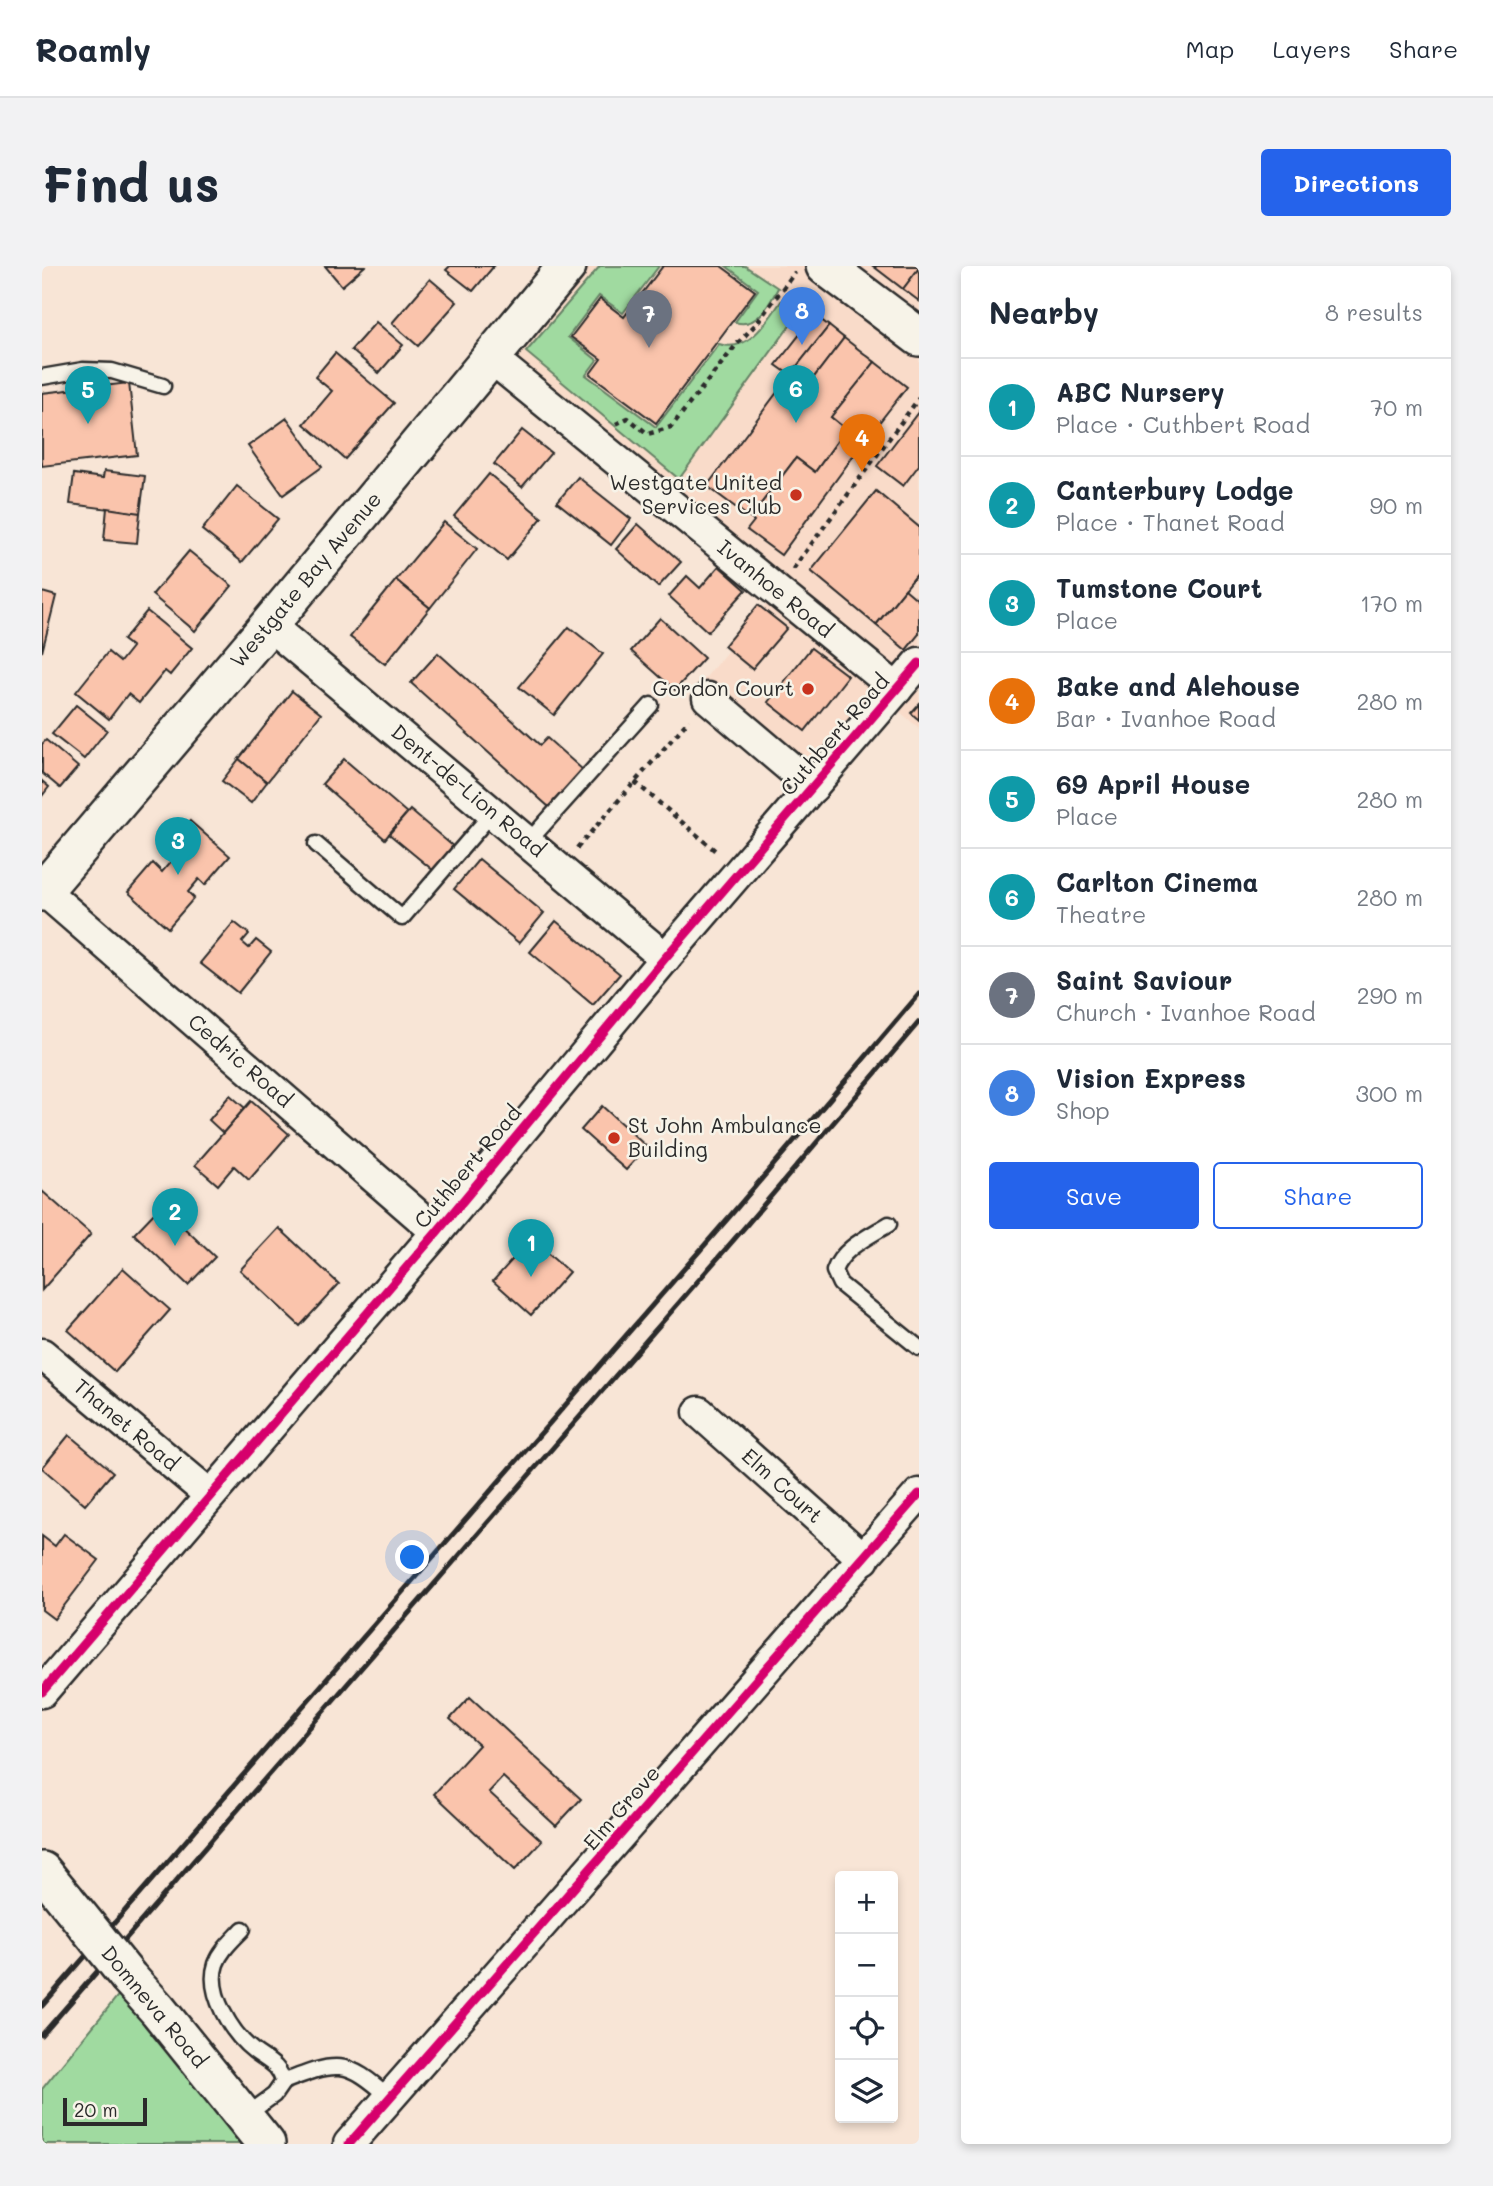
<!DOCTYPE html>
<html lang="en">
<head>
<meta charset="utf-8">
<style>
  :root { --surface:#fff; --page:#f2f2f3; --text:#1f2937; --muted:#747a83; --line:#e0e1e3; --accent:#2563eb }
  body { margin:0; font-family:Mali,sans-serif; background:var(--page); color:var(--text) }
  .controls { position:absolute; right:21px; bottom:21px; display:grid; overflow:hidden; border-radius:7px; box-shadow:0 4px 10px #0003 }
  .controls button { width:63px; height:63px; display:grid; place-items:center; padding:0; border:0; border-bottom:2px solid var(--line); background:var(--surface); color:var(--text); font:35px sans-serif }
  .scale { position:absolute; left:21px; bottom:18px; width:84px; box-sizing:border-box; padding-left:7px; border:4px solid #2b2b2b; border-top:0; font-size:19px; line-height:24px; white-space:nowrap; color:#2b2b2b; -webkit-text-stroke:5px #f7f3e8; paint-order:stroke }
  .you { position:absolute; left:371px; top:1292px; width:24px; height:24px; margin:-18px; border:5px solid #fff; border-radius:50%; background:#1a73e8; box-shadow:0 0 0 10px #1a73e833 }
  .badge { display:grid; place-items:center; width:46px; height:46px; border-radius:50%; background:var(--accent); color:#fff; font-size:23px; font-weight:700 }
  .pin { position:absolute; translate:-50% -58px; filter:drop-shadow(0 2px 4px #0008) }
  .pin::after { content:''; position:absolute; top:37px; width:24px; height:21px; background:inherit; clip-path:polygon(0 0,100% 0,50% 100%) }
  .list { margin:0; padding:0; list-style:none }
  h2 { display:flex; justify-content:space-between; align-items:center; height:91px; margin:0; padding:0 28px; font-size:30px }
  h2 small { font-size:23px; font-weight:400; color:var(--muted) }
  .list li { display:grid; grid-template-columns:46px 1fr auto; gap:21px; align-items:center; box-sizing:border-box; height:98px; padding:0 28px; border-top:2px solid var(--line) }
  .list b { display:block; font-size:26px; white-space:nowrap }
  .list p { margin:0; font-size:23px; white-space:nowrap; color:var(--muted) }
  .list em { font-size:23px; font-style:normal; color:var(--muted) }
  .actions { display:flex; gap:14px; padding:21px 28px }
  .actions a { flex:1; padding:16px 0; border:2px solid var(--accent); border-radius:7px; text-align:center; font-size:24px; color:var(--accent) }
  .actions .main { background:var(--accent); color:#fff }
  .icon { flex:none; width:38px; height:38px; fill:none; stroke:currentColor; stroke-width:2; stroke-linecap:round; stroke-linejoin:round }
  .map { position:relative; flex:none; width:877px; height:1878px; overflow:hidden; border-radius:7px }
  header { display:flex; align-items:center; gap:42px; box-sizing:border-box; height:98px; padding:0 35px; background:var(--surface); border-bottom:2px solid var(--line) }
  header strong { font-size:33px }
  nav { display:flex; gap:38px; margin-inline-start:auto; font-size:24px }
  .intro { display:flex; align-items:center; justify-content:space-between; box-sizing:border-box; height:168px; padding:0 42px }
  h1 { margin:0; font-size:49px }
  .button { padding:18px 32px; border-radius:7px; background:var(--accent); color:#fff; font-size:24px; font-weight:700 }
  main { display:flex; gap:42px; padding:0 42px }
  aside { flex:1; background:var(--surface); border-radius:7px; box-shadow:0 4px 10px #0003 }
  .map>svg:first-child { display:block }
  .built { fill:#f9dbc9 }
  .green { fill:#a0daa0; stroke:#668266; stroke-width:2 }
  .building { fill:#fac4ac; stroke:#2b2b2b; stroke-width:2 }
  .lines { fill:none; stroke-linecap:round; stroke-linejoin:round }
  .service-casing { stroke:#2b2b2b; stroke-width:19 }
  .minor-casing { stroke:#2b2b2b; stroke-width:35 }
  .tertiary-casing { stroke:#2b2b2b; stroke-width:42 }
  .path { stroke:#2b2b2b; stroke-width:4.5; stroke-dasharray:5 5; stroke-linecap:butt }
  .service { stroke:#f7f3e8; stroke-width:14 }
  .minor { stroke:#f7f3e8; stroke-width:30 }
  .tertiary { stroke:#f7f3e8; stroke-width:37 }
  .rail { stroke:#2b2b2b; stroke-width:5 }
  .tertiary-bridge-casing { stroke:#2b2b2b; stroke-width:42; stroke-linecap:butt }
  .tertiary-bridge { stroke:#f7f3e8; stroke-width:37 }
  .cycleway-casing { stroke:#f7f3e8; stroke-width:13 }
  .cycleway { stroke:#d6006c; stroke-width:9 }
  .poi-dot { fill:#c8321e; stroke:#f7f3e8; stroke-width:2.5 }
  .labels { text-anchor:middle; stroke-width:5; stroke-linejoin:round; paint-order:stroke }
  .poi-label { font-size:21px; fill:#2b2b2b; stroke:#f7f3e8; text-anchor:end }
  .street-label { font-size:21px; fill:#2b2b2b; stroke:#f7f3e8 }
</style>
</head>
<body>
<header>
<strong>Roamly</strong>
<nav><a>Map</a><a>Layers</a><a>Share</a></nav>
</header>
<div class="intro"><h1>Find us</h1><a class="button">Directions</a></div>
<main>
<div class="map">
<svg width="877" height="1878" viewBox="0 0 877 1878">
  <rect width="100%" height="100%" fill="#f8e5d6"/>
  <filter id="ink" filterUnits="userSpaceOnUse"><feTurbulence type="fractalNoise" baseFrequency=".0143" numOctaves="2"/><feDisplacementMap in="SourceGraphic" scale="14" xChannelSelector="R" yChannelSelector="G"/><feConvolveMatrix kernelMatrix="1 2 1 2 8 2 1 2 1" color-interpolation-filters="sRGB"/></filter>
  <g filter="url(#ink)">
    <!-- built -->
    <polygon class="built" points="526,0 877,0 877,462 845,435 771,521 655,422 735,325 448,91"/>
    <!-- green -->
    <g class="green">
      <path d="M558,0H617L581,47L557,30L526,71L555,94L544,109L614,161L677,78C708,89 729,49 744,28L762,40L637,213L484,86Z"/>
      <path d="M684,0H703L736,22C727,39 715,63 693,56L716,24Z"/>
      <polygon points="78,1727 202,1878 0,1878 0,1823"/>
    </g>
    <!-- building -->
    <g class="building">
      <polygon points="283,0 323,0 300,20"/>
      <polygon points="408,0 452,0 431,25 404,4"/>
      <polygon points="621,0 679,0 713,25 614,157 548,108 559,93 529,71 558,33 582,51"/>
      <polygon points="831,0 877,0 877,2 861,23"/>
      <polygon points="877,2 877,35 861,23"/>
      <polygon points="388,13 415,36 376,80 350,57"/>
      <polygon points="773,49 787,60 748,109 734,99"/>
      <polygon points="334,56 361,79 337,107 309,84"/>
      <polygon points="787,60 802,72 763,123 748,109"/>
      <polygon points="802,72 833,96 789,151 804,163 773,206 754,192 708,252 665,220 748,109 763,123"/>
      <polygon points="293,87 352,137 303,193 262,158 290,125 273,111"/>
      <polygon points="833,96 865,121 821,177 789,151"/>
      <polygon points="87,117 95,189 0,200 0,127"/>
      <polygon points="877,145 877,199 861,220 835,200"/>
      <polygon points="245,152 280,201 241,229 206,180"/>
      <polygon points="804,163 821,177 739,289 705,264 712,255 708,252 754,192 773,206"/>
      <polygon points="480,164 509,187 480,221 452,198"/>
      <polygon points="62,205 103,210 98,247 28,238 32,208 61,212"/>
      <polygon points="447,208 500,252 465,294 412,250"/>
      <polygon points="536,211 589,253 569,279 515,236"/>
      <polygon points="195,220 236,253 200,296 160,264"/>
      <polygon points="834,225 877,261 877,306 834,359 769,305"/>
      <polygon points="65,242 98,247 95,277 62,274"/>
      <polygon points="402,256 435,283 388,342 354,314"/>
      <polygon points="596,258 639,296 616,321 574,283"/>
      <polygon points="147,285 190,320 153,365 110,329"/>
      <polygon points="677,300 704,324 666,366 627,330 645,310 658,322"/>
      <polygon points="354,314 388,342 343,398 308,371"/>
      <polygon points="863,323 877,335 877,368 864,384 834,359"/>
      <polygon points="0,326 14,330 0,386"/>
      <polygon points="716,339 745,362 710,403 682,380"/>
      <polygon points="105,345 150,382 128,409 123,405 97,437 86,428 67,453 34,426 66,386 78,396 90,381 81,374"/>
      <polygon points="618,352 662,392 633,424 589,385"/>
      <polygon points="527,361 561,388 512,449 477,421"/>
      <polygon points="769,382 806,410 763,465 726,436"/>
      <polygon points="396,387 498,479 505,472 541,504 507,541 369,417"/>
      <polygon points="250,425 279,448 225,516 197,493"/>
      <polygon points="877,438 877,454 869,447"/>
      <polygon points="34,439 65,464 42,493 10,468"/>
      <polygon points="4,474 36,501 18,522 0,507 0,478"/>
      <polygon points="197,493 225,516 209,537 180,515"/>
      <polygon points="302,493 365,547 343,573 280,518"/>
      <polygon points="0,515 7,521 0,530"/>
      <polygon points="368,544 412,581 392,605 347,568"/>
      <polygon points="148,555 188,590 163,619 157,613 146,626 152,632 126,662 86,626 111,597 120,606 132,592 123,584"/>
      <polygon points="437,593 502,647 477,677 412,623"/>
      <polygon points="514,655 578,708 551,739 488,686"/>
      <polygon points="192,656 207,668 200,676 207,682 214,674 229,686 196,727 158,697"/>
      <polygon points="188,829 203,842 181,867 167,854"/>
      <polygon points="209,835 247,868 207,914 192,900 176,919 153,899"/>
      <polygon points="560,840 605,881 584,904 539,864"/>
      <polygon points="0,925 49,968 0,1024"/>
      <polygon points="119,940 173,991 146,1019 92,968"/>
      <polygon points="237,962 297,1018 258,1060 198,1004"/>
      <polygon points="489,973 527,1006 489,1049 451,1015"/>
      <polygon points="81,1002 128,1044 73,1106 26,1064"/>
      <polygon points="27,1169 71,1206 43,1239 0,1202"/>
      <polygon points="22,1268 57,1294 12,1353 0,1344 0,1270 13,1280"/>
      <polygon points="428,1431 539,1533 514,1560 461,1511 447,1526 500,1575 473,1604 392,1528 437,1479 408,1453"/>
    </g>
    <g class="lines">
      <defs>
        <g id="service">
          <polyline points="0,111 41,104 70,105 121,120"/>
          <polyline points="486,576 609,439"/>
          <polyline points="274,578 360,652 451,546"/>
          <path d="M847,958C828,970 800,982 792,1005L798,1018L877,1082"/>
          <path d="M201,1663C191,1674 179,1684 174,1698C164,1727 190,1768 212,1785C225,1795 238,1799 241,1816L232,1829L203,1850"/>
          <path d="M241,1816C295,1795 304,1792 348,1832"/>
        </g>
        <g id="minor">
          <polyline points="448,91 855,423"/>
          <polyline points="227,359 623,692"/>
          <polyline points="666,432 771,521"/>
          <polyline points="1,624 395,966"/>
          <polyline points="0,1088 168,1229"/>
          <polyline points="657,1146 822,1293"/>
          <polyline points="0,1426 395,966 623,692 877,397"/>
          <polyline points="307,1878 877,1228"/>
        </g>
        <g id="tertiary">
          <polyline points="783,0 877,71"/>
          <polyline points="0,626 227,359 525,0"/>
          <polyline points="0,1605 24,1634"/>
          <polyline points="87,1712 116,1744 224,1878"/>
        </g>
      </defs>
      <!-- service casing -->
      <use href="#service" class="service-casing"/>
      <!-- minor casing -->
      <use href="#minor" class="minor-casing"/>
      <!-- tertiary casing -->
      <use href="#tertiary" class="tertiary-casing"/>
      <!-- path -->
      <g class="path">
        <polyline points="574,158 586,152 606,168 629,161 695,78 714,58 753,6"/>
        <polyline points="751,303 877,132"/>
        <polyline points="593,516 676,587"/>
        <polyline points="535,582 647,454"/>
      </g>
      <!-- service -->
      <use href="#service" class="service"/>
      <!-- minor -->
      <use href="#minor" class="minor"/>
      <!-- tertiary -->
      <use href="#tertiary" class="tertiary"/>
      <!-- rail -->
      <g class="rail">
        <polyline points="0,1740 688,950 877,728"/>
        <polyline points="0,1769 702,962 877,756"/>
      </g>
      <defs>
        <polyline id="tertiary-bridge" points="24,1634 87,1712"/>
      </defs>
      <!-- tertiary-bridge casing -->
      <use href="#tertiary-bridge" class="tertiary-bridge-casing"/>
      <!-- tertiary-bridge -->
      <use href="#tertiary-bridge" class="tertiary-bridge"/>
      <defs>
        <g id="cycleway">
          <polyline points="0,1426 395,966 623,692 877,397"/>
          <polyline points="307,1878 877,1228"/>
        </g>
      </defs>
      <!-- cycleway casing -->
      <use href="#cycleway" class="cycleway-casing"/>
      <!-- cycleway -->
      <use href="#cycleway" class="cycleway"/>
    </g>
  </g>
  <!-- markers -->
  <g class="poi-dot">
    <circle cx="754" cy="229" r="7"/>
    <circle cx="766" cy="423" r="7"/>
    <circle cx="572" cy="872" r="7"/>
  </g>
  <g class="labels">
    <!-- poi labels -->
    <g class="poi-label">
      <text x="740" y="224">Westgate United<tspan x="740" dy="24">Services Club</tspan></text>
      <text x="752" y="430">Gordon Court</text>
      <text x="586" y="867" text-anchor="start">St John Ambulance<tspan x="586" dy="24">Building</tspan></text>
    </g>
    <!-- street labels -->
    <g class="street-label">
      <text transform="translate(264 314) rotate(-50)" y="7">Westgate Bay Avenue</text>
      <text transform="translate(733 323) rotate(39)" y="7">Ivanhoe Road</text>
      <text transform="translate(793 469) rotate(-49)" y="7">Cuthbert Road</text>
      <text transform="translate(426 525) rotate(40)" y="7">Dent-de-Lion Road</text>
      <text transform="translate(198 795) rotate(41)" y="7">Cedric Road</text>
      <text transform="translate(426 901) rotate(-50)" y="7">Cuthbert Road</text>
      <text transform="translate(84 1159) rotate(40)" y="7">Thanet Road</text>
      <text transform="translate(740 1220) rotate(42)" y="7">Elm Court</text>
      <text transform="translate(580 1542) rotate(-49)" y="7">Elm Grove</text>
      <text transform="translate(112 1741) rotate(50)" y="7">Domneva Road</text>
    </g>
  </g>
</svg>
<div class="controls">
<button>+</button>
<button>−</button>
<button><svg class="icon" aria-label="locate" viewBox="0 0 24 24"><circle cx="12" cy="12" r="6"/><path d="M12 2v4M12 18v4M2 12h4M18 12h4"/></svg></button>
<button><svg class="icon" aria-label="layers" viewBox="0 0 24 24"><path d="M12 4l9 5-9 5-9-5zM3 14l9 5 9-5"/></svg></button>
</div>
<div class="scale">20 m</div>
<div class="you"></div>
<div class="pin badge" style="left:489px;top:1011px;background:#0f9aa8">1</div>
<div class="pin badge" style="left:133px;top:980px;background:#0f9aa8">2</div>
<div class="pin badge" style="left:136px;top:609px;background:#0f9aa8">3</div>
<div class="pin badge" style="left:820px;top:206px;background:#e8710a">4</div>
<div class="pin badge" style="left:46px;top:158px;background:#0f9aa8">5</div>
<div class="pin badge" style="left:754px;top:157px;background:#0f9aa8">6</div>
<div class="pin badge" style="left:607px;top:82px;background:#6b7280">7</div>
<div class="pin badge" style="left:760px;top:79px;background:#3f7fe0">8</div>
</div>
<aside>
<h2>Nearby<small>8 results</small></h2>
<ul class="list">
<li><span class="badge" style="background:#0f9aa8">1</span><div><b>ABC Nursery</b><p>Place · Cuthbert Road</p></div><em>70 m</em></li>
<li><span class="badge" style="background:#0f9aa8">2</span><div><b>Canterbury Lodge</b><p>Place · Thanet Road</p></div><em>90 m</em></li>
<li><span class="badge" style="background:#0f9aa8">3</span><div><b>Tumstone Court</b><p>Place</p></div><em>170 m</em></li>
<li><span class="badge" style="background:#e8710a">4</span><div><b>Bake and Alehouse</b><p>Bar · Ivanhoe Road</p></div><em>280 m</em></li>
<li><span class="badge" style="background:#0f9aa8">5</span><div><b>69 April House</b><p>Place</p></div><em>280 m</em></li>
<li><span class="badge" style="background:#0f9aa8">6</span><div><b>Carlton Cinema</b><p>Theatre</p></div><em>280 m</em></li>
<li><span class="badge" style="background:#6b7280">7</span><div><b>Saint Saviour</b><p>Church · Ivanhoe Road</p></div><em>290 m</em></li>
<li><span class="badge" style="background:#3f7fe0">8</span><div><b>Vision Express</b><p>Shop</p></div><em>300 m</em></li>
</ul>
<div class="actions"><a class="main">Save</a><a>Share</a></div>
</aside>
</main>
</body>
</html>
